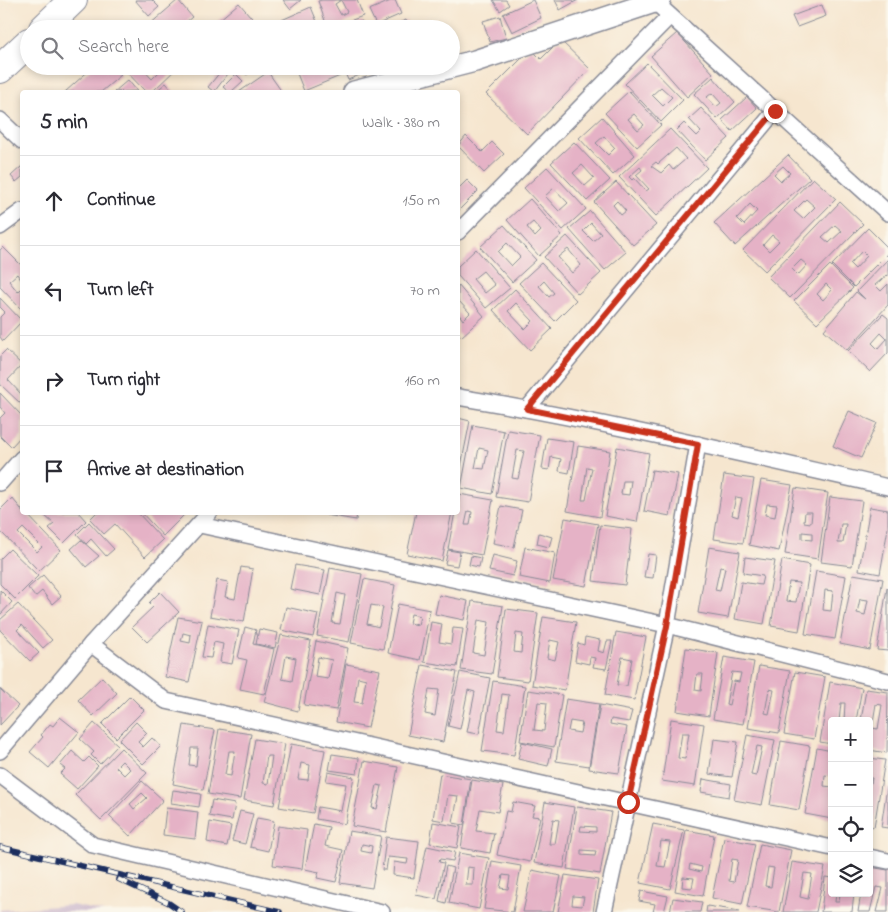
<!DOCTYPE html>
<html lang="en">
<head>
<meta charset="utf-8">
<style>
  :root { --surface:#fff; --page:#f2f2f3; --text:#2b2b33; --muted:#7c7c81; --line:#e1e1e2 }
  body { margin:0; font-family:"Indie Flower",sans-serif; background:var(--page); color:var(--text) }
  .controls { position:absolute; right:15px; bottom:15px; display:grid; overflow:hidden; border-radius:5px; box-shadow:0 2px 8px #0003 }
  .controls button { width:45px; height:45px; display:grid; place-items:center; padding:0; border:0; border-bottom:1px solid var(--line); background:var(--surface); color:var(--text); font:25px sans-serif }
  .stop { position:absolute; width:15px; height:15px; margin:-11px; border:4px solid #c8321e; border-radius:50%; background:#fff }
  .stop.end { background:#c8321e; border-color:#fff; box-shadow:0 1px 5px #0008 }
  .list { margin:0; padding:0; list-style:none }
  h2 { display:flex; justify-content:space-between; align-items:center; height:65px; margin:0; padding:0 20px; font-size:21px }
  h2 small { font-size:16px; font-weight:400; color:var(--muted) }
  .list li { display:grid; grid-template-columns:32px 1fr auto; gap:15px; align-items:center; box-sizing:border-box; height:90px; padding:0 20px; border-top:1px solid var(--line) }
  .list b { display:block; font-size:19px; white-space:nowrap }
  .list em { font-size:16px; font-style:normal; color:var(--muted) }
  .icon { flex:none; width:28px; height:28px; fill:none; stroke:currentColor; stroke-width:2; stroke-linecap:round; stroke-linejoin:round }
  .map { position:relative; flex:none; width:888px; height:912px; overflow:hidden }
  .search { position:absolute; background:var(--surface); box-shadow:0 2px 8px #0003; left:20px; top:20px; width:440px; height:55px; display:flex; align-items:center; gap:12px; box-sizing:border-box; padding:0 18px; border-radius:28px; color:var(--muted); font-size:19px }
  .panel { position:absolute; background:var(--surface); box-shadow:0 2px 8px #0003; left:20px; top:90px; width:440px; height:425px; border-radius:5px }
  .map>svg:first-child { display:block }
  .industrial { fill:#cfbdcf }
  .building { fill:#e5b2c6; fill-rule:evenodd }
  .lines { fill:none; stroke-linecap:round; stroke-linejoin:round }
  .street-casing { stroke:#888a96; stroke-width:18 }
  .secondary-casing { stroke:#888a96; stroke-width:24 }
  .highway-casing { stroke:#888a96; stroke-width:30 }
  .street { stroke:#fff; stroke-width:15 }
  .secondary { stroke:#fff; stroke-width:21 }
  .highway { stroke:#fff; stroke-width:28 }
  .rail-casing { stroke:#1b2f5e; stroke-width:5.5 }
  .rail { stroke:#fbf7ec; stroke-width:4; stroke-dasharray:11; stroke-linecap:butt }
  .route { stroke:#c8321e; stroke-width:6 }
</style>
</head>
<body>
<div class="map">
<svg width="888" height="912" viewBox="0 0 888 912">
  <rect width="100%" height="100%" fill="#fbf7ec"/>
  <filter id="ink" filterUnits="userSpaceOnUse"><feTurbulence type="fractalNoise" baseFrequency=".02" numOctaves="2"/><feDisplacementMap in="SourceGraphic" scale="10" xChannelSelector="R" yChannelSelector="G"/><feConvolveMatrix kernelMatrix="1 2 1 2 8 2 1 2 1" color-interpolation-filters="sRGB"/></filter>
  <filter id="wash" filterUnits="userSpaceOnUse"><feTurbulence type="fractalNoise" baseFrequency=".0096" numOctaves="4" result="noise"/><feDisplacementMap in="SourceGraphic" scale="20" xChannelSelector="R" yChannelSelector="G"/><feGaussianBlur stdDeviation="1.12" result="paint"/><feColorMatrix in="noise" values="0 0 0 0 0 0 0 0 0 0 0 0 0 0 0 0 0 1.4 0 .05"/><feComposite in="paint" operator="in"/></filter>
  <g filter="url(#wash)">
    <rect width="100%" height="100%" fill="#f6e6cf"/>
    <!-- industrial -->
    <polygon class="industrial" points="72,905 104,912 0,912 0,910"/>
    <g id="blocks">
      <!-- building -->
      <g class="building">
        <polygon points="135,0 152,0 159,7 149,16"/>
        <polygon points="178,0 192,17 178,29 152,29 149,25"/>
        <polygon points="283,0 301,0 290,9"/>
        <path d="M322,0H357L363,16L328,29L318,1ZM341,0L347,12L341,15L335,4Z"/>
        <polygon points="393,0 395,0 401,14 376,25 369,10"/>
        <polygon points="493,0 506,0 509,5 500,11"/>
        <polygon points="533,0 541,18 512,32 503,14"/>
        <polygon points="555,0 578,0 560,10"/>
        <polygon points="239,3 257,24 251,29 215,29 212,26"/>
        <polygon points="822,5 826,16 797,27 792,16"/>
        <polygon points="311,7 320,29 299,29 297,26 293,29 278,29 275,23"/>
        <polygon points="500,16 506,38 490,42 483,21"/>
        <polygon points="406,20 409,29 384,29"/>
        <polygon points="362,21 365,29 342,29"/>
        <polygon points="677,33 713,73 687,97 651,56"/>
        <polygon points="560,40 590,69 527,134 486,94 531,49 541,59"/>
        <path d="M647,63L683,100L661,122L625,84ZM661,87L672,97L663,106L652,95Z"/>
        <polygon points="94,66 113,66 121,75 101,92 65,92"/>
        <polygon points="121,66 140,66 152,79 165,66 179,66 152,92 146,92"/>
        <polygon points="225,66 234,66 214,92 208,87"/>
        <polygon points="240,66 253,66 247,75 239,68"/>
        <polygon points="294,66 336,66 340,76 304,91"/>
        <polygon points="342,66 380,66 348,80"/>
        <polygon points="268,72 282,92 239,92"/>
        <polygon points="236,74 243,81 231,92 229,92 223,87"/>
        <path d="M713,77L735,102L717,119L694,94ZM712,93L721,103L716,107L707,97Z"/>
        <polygon points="128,80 137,91 114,92"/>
        <polygon points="166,83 174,92 155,92"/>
        <path d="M629,91L661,125L637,147L605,113ZM634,114L644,125L638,130L628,119Z"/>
        <polygon points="747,97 757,108 732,131 722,120"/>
        <polygon points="701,108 729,138 705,160 677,130 684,123 697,136 701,132 689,119"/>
        <path d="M602,117L635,155L613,175L579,138ZM604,136L615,148L608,155L596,143Z"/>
        <path d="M670,129L707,168L656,216L619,177ZM676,148L686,159L673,170L669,165L661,173L651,166L656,162L658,164ZM640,167L642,170L636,175L649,189L646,191L634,178L632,180L629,177Z"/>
        <polygon points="466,136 482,152 492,142 504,154 484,173 458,146"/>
        <path d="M574,142L610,180L587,201L551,163ZM582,165L594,178L585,186L573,173Z"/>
        <path d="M788,155L810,178L735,246L714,223ZM783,166L790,173L781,181L774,174ZM750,204L757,211L744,225L737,218Z"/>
        <polygon points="22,166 22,177 16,182 11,176"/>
        <path d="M547,167L586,209L563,230L524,188ZM554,188L568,203L559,211L545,196Z"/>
        <path d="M813,178L836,199L765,271L743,250ZM806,199L815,207L803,219L794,211ZM772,235L779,241L769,251L763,245Z"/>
        <polygon points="467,180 478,191 458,211 458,189"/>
        <path d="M616,182L656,225L633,245L594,202ZM617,201L626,211L621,215L613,205Z"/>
        <path d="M530,199L562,235L539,256L507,220ZM533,222L541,231L535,237L527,227Z"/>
        <path d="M840,202L863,224L790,298L768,277ZM835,225L842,231L829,243L822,237ZM801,260L807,265L798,275L792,269Z"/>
        <path d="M590,211L626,252L605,270L569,229ZM591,223L601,234L593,241L583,231Z"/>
        <path d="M504,225L536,260L512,282L480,247ZM507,243L520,257L511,266L498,252Z"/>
        <path d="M868,228L888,248V253L854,287L832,265ZM862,251L867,256L855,269L850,264Z"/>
        <path d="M567,236L601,273L578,294L544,257ZM568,249L581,265L572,273L558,257Z"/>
        <polygon points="3,247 22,266 22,281 17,274 9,281 18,292 22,288 22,310 0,287 0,250"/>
        <path d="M476,249L510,288L486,308L458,276V266ZM483,271L495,285L485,293L473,279Z"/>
        <polygon points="888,259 888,276 887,275 875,285 881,291 888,284 888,305 847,350 824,330 856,292 865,299 857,291"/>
        <path d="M541,263L576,300L555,321L519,283ZM544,281L554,293L549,297L539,286Z"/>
        <path d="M830,265L853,288L817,323L794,301ZM826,284L832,290L823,300L817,294Z"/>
        <polygon points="458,285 484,316 461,337 458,333 458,313 463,320 470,313 458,300"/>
        <path d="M515,289L552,329L530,350L493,310ZM516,303L533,321L525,329L508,311Z"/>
        <polygon points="0,298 22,321 3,341 0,337 0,317 5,312 0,307"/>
        <path d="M883,314L888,318V353L870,372L848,351ZM881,333L887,339L878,349L872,343Z"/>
        <polygon points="6,350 22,365 8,380 22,395 22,405 0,384 0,356"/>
        <polygon points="0,393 22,416 22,435 11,447 0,436 0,418 5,413 0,407"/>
        <polygon points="849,411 877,423 861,458 833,446"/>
        <polygon points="458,418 470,421 458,481"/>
        <path d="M473,425L504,431L492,494L461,488ZM479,448L488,450L484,469L475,468Z"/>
        <path d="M508,430L540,435L528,502L496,497ZM517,450L524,451L518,479L512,478Z"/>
        <polygon points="547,438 574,442 569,473 559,471 561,459 551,457 549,470 542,469"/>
        <path d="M578,446L610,451L600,517L567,511ZM587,467L592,468L586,500H582Z"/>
        <path d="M617,447L649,453L637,522L605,516ZM623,481H631L629,495L621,494Z"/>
        <polygon points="652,470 678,474 670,516 644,511"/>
        <path d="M724,475L754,479L743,543L714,539ZM736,497L742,498L738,517L732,515Z"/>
        <path d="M761,480L792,485L779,551L749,545ZM767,504L777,505L775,517L765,515Z"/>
        <path d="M795,488L828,493L818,559L785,554ZM805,512H812L811,523L804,522ZM802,532L812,533V540L802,539Z"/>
        <path d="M459,494L493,500L482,555L448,549L455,512H458ZM468,511L472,512L470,525H465Z"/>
        <path d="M830,497L862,501L852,566L821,562ZM841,524H846L843,543H838Z"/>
        <path d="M12,498L22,510V512H25L61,550L39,571L0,531V510ZM23,528L42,547L37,552L18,533Z"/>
        <polygon points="501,506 522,510 514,547 493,543"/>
        <polygon points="870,507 888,510 888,528 880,574 859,570"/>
        <polygon points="46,512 78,512 86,521 64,543 49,528 54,524 44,515"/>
        <polygon points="97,512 137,512 163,540 145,557 115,524 104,534 90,519"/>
        <polygon points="141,512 187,512 163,536"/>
        <polygon points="327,512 357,512 356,520 326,515"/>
        <polygon points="416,512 452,512 442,561 407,554"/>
        <polygon points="565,518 598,524 586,586 553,580"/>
        <polygon points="89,522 114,549 106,556 91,539 86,544 77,534"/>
        <polygon points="600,525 632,529 625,585 593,581"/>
        <polygon points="539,533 552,537 549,547 537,544"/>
        <polygon points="81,540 99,556 86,567 71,549"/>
        <polygon points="525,547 555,553 550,583 519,577"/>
        <path d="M709,547L740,552L728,618L698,613ZM720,567L725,568L720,591L715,590Z"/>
        <polygon points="10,549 38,576 15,599 0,584 0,559"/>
        <polygon points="448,550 460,552 457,566 445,564"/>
        <polygon points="648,554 656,555 653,578 644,577"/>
        <polygon points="493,555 517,561 513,576 489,571"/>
        <polygon points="471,556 481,558 479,567 469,565"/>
        <polygon points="745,557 775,561 764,624 735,619 741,582 761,585 763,576 743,573"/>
        <path d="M782,560L810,565L799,631L771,626ZM789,582L799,583L796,602L786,601Z"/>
        <polygon points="295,565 325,570 320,595 290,589"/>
        <polygon points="241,567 253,569 244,622 210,616 217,580 228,582 225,597 235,599"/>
        <path d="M330,568L362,574L349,642L317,636ZM337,593L345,595L340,624L332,623Z"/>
        <path d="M816,571L846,576L835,639L805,634ZM825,590L833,591L831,611L823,610Z"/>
        <path d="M853,574L883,579L870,650L840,644ZM860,599L868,600L865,615L857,613Z"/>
        <polygon points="43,575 61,596 52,604 42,591 35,597 28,588"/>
        <path d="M364,579L395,585L383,649L351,643ZM371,605L383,607L379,627L367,624Z"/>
        <polygon points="887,588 888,589 888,651 877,650"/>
        <polygon points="0,590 12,602 0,615"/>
        <polygon points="160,592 179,612 147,642 132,627 153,607 149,603"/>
        <polygon points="439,595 468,601 464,620 435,614"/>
        <path d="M472,601L503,606L492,674L461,670ZM478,620L489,622L484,655L473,653Z"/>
        <polygon points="18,604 52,640 43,648 22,625 17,630 39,653 30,661 0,630 0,620"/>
        <path d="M398,604L430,610L420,660L388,653ZM411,614L420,616L418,625L409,623Z"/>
        <polygon points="286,607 318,614 313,637 281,630"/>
        <path d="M506,609L538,613L528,681L497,677ZM516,633L523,634L521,653L514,652Z"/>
        <path d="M178,617L202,621L189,682L165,677ZM183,633L191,635L190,643L181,641Z"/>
        <path d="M543,617L576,622L565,690L532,685ZM550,640L559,642L555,660L547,658Z"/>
        <polygon points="431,622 442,624 439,642 451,644 453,628 463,629 457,667 424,662"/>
        <polygon points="208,624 239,630 232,664 220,662 223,644 214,642 211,658 202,657"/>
        <polygon points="245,627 256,630 253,644 274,649 264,694 240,689 247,660 238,658"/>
        <polygon points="259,629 278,633 275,648 256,644"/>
        <path d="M616,632L646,637L634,700L605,695ZM622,657L632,659L627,686L617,685Z"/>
        <path d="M281,635L311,641L298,711L264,702ZM286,656L296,658L292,681L282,679Z"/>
        <polygon points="585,637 600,640 598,651 604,653 607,641 612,641 606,669 593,667 595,658 590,657 589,664 575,661 578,643 584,645"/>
        <path d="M316,641L348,648L336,710L304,705ZM318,657L332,660L328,679L315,677Z"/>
        <path d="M686,648L718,653L709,716L677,711ZM697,674H703L701,691L695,690Z"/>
        <path d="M724,657L754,662L743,724L713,719ZM732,672L741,673L739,682L734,681L729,705L726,704Z"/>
        <path d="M346,664L380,670L368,728L336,722ZM358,677L366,679L362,703L354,702Z"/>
        <path d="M422,665L457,672L443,742L408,735ZM429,689L439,690L435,716L425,714Z"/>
        <path d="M759,666L790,671L779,733L748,728ZM769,689L774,690L769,714L765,713Z"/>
        <polygon points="460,672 490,678 479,734 467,732 475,692 468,690 460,729 448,726"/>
        <polygon points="795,672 825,677 814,739 784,734"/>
        <polygon points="102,677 117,693 93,716 78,700"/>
        <path d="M493,681L525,686L514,755L482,751ZM502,694L509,695L504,731L497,730Z"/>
        <polygon points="830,682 862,688 856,721 844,721 845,703 841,703 839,721 832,721 832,744 820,742"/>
        <polygon points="0,689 18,706 0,725"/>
        <path d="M866,689L888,692L887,753L869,750V721H861ZM876,704L882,705L878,729L872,728Z"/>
        <path d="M528,690L562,695L554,747L520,741ZM538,702L547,703L544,731L534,730Z"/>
        <polygon points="130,696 144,710 116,738 102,724"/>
        <path d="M566,699L599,704L589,766L556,761ZM570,721L582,723L580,733L568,731Z"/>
        <polygon points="600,705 632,711 629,722 611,719 610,724 627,727 619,773 589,769"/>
        <polygon points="60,717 79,732 49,768 30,752 43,737 41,735 50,724 53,726"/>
        <path d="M671,719L704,724L695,786L662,781ZM682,733H689L685,759L678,758Z"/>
        <polygon points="136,722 147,733 138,742 143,747 152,738 161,746 143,764 119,740"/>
        <polygon points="94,723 118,745 100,764 91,755 94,752 80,739"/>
        <path d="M184,725L215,730L203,790L173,784ZM191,748H198L196,766L189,765Z"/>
        <path d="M219,729L251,734L240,799L208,794ZM229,751H235L231,776L225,775Z"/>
        <path d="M747,735L775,740L762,805L734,800ZM757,746L762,747L756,776L751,775Z"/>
        <path d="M255,739L285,744L274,805L244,800ZM267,756H272L268,784L263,783Z"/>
        <polygon points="714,739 738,742 732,777 709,774"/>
        <polygon points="781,741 810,746 799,810 770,805"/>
        <polygon points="522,742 552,749 548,766 518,759"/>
        <path d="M291,744L325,750L313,813L279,807ZM301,763L310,765L308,780L298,779Z"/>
        <path d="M121,748L147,773L101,820L75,795ZM122,761L130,769L124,775L116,767Z"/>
        <polygon points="817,748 832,751 832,776 825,775 824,786 832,787 832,819 805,814"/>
        <polygon points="72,751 84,762 89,757 98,766 77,789 60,774 65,769 60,765"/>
        <polygon points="332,754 359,758 357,774 329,770"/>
        <polygon points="869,758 885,760 874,827 869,826 869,783 871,783 872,778 869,778"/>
        <path d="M364,761L398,767L386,832L352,826ZM377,785L382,786L377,809L372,808Z"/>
        <polygon points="328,772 354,777 345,824 316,819 318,807 341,811 346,784 326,781"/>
        <polygon points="440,774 471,779 464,825 453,823 458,796 448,795 444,821 433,819"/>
        <polygon points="703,779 731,784 729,797 701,792"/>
        <polygon points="472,780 503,785 498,812 480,809 476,831 494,833 490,853 461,848"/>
        <path d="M142,781L163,800L130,836L109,816ZM142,793L147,798L134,809L130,804Z"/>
        <polygon points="887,787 888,787 888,828 881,827"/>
        <polygon points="173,790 201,794 199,807 171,803"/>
        <polygon points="212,800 235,804 232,820 209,816"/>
        <polygon points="513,802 535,806 532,816 540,817 530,862 497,855 506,811 511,812"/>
        <path d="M545,802L574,807L564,868L534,863ZM553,819L559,820L555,844H549Z"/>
        <path d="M577,807L611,812L600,874L567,869ZM581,826L596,827V832L580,831ZM581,850L596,851L595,856L581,855Z"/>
        <polygon points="166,808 198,812 195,839 163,835"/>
        <polygon points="240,811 253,814 245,844 232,841"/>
        <polygon points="257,818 274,821 268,851 250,847"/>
        <polygon points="210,822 231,826 227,846 207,842"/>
        <polygon points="433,822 461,827 457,848 430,843"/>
        <polygon points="314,824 329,827 325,846 343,850 336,882 317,878 319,872 305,869"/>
        <path d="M653,824L684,830L670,889L640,883ZM661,841L670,842L665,867L657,866Z"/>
        <polygon points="278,826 307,830 302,869 273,865"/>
        <path d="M686,830L714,835L703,896L675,891ZM690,864L702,867L701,872L689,869ZM683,877L694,878L692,888L682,887Z"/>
        <path d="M349,831L381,836L372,888L340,883ZM362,844L372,846L371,853L361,851Z"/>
        <polygon points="386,837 419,841 414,878 393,875 394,862 407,864 408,859 388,857 386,870 382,870"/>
        <path d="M724,838L755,844L742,904L712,898ZM732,859L738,860L734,882L729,881Z"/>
        <path d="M760,844L791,850L779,912L747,907ZM768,867L774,868L771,887L765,886Z"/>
        <polygon points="427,846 455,852 453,861 440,859 439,862 444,863 436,899 416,895"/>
        <path d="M459,853L489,858L479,909L449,903ZM468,867L474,868L473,885H466Z"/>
        <path d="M492,861L521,866L513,912L484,909ZM503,875L510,876L508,889L500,888Z"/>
        <path d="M792,862L825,867L816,912H783ZM804,873L812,874L808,899L800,897Z"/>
        <polygon points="446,866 453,868 446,903 439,901"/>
        <polygon points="869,867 888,870 888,912 877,912 883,888 876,887 870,912 858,912 861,893 869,893"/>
        <polygon points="532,870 561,876 553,912 523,912"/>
        <path d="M565,875L598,880L593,912H558ZM573,896L584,897L582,906L572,905Z"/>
        <polygon points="825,877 832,878 832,893 836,893 835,902 839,902 840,893 854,893 852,912 821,912"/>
        <polygon points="641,891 668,896 664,912 653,912 655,904 639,901"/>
        <polygon points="673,898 702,902 700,912 670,912"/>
        <polygon points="707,906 740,911 740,912 706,912"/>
      </g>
    </g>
  </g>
  <g filter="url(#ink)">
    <use href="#blocks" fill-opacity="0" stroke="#888a96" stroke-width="1"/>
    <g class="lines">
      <defs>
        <g id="street">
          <polyline points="655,2 888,213"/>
          <polyline points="0,120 22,141"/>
          <polyline points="0,227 22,211"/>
          <polyline points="458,232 670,16"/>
          <path d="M458,397C602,421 745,455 888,487"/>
          <polyline points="527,409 775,111"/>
          <polyline points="0,483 22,458"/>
          <polyline points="200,525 667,625 888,681"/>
          <polyline points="91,644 166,701 832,848"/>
          <polyline points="0,751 91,644 210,512"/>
          <polyline points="0,775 93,845 382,912"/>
          <polyline points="869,857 888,861"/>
          <polyline points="604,912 667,625 698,444"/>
        </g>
        <polyline id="secondary" points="354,92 475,61 660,0"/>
        <g id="highway">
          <polyline points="43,29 73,0"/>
          <polyline points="0,69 29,42"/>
        </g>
      </defs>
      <!-- street casing -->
      <use href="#street" class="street-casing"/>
      <!-- secondary casing -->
      <use href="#secondary" class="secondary-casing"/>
      <!-- highway casing -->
      <use href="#highway" class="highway-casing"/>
      <!-- street -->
      <use href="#street" class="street"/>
      <!-- secondary -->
      <use href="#secondary" class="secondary"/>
      <!-- highway -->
      <use href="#highway" class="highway"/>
      <defs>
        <g id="rail">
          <polyline points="0,847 280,912"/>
          <polyline points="118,879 169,903 182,912"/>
        </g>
      </defs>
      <!-- rail casing -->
      <use href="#rail" class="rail-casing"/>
      <!-- rail -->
      <use href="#rail" class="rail"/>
    </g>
  </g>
  <g class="lines" filter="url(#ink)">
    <!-- route -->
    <polyline class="route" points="628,802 667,626 698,444 527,409 775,111"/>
  </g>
</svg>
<div class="controls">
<button>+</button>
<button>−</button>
<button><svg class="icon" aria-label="locate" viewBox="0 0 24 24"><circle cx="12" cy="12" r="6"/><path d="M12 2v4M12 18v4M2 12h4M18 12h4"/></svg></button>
<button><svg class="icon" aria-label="layers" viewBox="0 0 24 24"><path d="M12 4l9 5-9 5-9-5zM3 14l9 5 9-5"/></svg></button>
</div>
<div class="stop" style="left:628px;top:802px"></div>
<div class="stop end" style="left:775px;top:111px"></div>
<div class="search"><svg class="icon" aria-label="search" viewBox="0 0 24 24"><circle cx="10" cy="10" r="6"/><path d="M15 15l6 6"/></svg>Search here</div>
<section class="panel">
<h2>5 min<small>Walk · 380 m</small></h2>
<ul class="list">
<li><svg class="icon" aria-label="ahead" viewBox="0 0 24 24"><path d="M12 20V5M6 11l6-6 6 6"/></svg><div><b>Continue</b></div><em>150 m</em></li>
<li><svg class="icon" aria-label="left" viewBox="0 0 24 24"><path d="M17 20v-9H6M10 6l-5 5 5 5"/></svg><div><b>Turn left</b></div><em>70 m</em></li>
<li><svg class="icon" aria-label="right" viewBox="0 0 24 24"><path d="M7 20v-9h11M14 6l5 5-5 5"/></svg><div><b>Turn right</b></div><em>160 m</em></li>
<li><svg class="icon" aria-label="arrive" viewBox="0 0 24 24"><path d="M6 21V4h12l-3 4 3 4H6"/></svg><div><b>Arrive at destination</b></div></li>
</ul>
</section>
</div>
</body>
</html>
